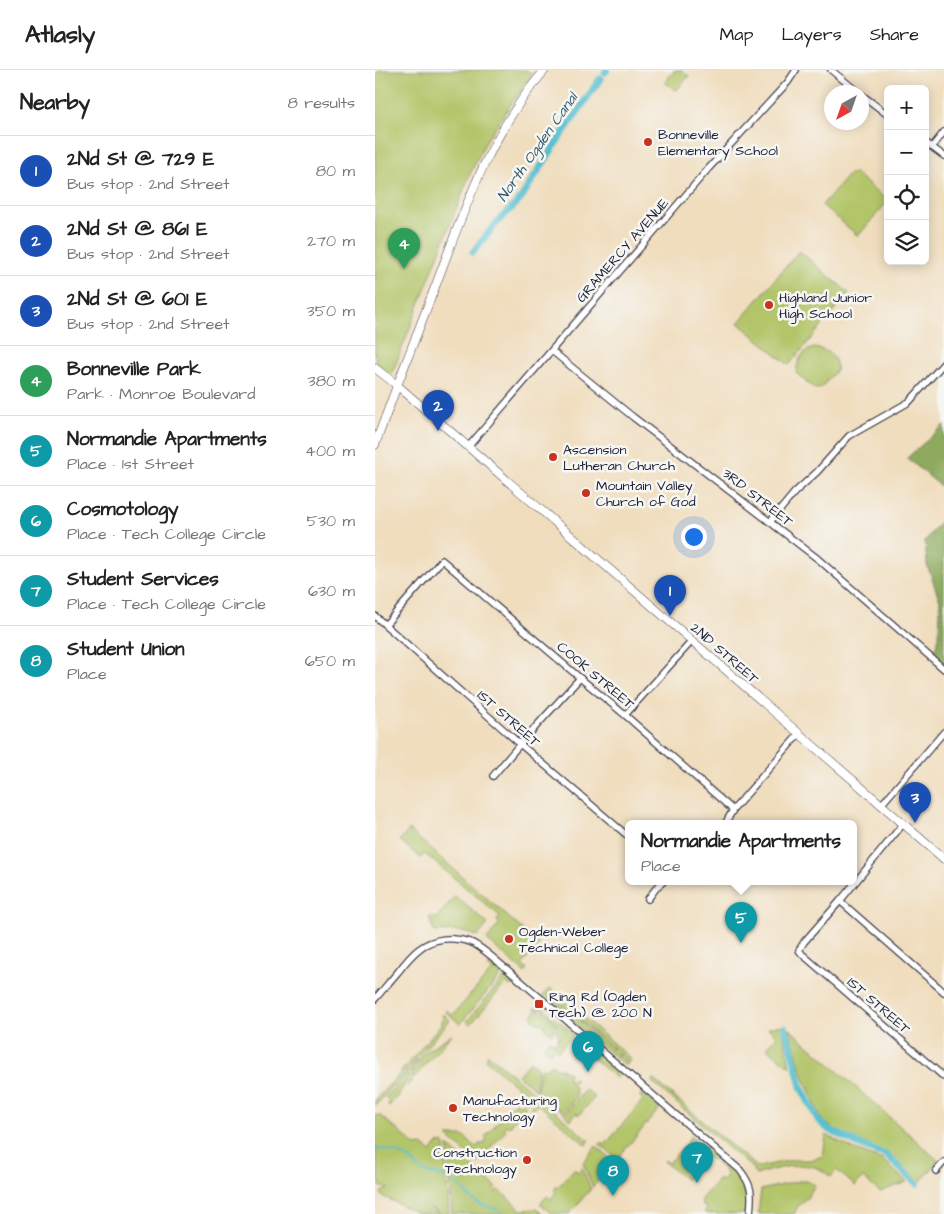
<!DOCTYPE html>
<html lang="en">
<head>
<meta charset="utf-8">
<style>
  :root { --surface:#fff; --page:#f2f2f2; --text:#222; --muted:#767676; --line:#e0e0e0; --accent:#db2777 }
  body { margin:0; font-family:"Architects Daughter",sans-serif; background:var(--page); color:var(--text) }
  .controls { position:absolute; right:15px; top:15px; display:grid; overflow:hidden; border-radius:8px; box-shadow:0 2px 12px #0003 }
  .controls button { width:45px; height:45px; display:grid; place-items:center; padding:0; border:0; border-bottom:1px solid var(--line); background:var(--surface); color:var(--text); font:25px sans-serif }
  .compass { position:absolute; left:449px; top:15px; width:45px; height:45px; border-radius:50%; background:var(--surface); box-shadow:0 2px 12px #0003; rotate:220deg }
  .you { position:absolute; left:318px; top:466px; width:18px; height:18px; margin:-12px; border:4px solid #fff; border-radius:50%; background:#1a73e8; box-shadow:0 0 0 8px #1a73e833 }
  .badge { display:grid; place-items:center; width:32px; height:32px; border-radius:50%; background:var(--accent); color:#fff; font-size:16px; font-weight:700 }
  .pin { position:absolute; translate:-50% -41px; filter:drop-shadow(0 1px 2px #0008) }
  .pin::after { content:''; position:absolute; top:26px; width:18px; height:15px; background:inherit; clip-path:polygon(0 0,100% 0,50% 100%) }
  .popup { position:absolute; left:250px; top:750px; width:232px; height:65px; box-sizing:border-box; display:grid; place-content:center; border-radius:8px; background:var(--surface); filter:drop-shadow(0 1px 4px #0005); font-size:16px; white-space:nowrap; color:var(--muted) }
  .popup b { font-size:19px; color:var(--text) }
  .popup::after { content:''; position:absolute; left:50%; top:100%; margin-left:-10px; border:10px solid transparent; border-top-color:var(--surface) }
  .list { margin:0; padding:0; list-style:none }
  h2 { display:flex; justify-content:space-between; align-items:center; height:65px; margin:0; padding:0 20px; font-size:21px }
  h2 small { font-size:16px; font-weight:400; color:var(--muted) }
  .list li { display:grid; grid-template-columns:32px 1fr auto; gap:15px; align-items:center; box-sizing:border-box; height:70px; padding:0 20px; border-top:1px solid var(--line) }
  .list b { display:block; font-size:19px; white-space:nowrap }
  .list p { margin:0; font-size:16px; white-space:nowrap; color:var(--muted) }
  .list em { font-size:16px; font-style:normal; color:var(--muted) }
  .icon { flex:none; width:28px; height:28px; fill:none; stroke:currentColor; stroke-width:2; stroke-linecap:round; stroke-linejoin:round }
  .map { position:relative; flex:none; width:569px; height:1144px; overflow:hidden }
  header { display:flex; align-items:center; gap:30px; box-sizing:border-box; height:70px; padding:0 25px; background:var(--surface); border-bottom:1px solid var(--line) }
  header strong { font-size:24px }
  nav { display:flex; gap:28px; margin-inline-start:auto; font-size:18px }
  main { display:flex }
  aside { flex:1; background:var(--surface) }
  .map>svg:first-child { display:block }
  .green { fill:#b2c569; stroke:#6a7452 }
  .forest { fill:#8daa5d; stroke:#58664c }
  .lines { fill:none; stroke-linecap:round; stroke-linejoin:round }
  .stream { stroke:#54bfcf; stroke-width:2 }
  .canal { stroke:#54bfcf; stroke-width:7 }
  .street-casing { stroke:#413e4e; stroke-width:8 }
  .secondary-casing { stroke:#413e4e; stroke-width:9 }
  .street { stroke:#fff; stroke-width:5.5 }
  .secondary { stroke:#fff; stroke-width:8 }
  .poi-dot { fill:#c8321e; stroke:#f6f6f2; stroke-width:2 }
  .labels { text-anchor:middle; stroke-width:5; stroke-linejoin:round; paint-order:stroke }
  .poi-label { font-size:14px; fill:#22223b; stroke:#f6f6f2; text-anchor:start }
  .street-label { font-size:14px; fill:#22223b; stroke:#f6f6f2 }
  .water-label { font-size:15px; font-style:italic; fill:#34596f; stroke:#f6f6f2 }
</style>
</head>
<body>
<header>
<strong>Atlasly</strong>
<nav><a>Map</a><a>Layers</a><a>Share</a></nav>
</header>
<main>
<aside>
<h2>Nearby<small>8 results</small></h2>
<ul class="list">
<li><span class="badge" style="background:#1a4fb4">1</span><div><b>2Nd St @ 729 E</b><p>Bus stop · 2nd Street</p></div><em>80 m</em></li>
<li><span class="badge" style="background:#1a4fb4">2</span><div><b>2Nd St @ 861 E</b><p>Bus stop · 2nd Street</p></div><em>270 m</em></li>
<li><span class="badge" style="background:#1a4fb4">3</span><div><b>2Nd St @ 601 E</b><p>Bus stop · 2nd Street</p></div><em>350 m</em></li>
<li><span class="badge" style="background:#2e9e5b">4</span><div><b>Bonneville Park</b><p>Park · Monroe Boulevard</p></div><em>380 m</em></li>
<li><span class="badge" style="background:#0f9aa8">5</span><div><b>Normandie Apartments</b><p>Place · 1st Street</p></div><em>400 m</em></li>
<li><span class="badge" style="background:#0f9aa8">6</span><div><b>Cosmotology</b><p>Place · Tech College Circle</p></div><em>530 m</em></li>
<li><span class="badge" style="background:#0f9aa8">7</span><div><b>Student Services</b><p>Place · Tech College Circle</p></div><em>630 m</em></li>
<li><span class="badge" style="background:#0f9aa8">8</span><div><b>Student Union</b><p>Place</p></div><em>650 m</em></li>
</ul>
</aside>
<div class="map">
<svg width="569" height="1144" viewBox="0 0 569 1144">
  <rect width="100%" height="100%" fill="#f6f6f2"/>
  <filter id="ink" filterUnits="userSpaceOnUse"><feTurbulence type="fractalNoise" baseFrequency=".02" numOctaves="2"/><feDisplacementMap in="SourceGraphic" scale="10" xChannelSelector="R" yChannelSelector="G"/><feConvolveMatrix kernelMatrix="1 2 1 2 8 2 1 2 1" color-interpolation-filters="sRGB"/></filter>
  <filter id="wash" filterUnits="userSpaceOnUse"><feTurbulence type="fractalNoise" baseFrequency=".0096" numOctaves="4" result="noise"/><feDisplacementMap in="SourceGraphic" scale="20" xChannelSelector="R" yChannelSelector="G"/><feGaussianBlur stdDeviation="1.12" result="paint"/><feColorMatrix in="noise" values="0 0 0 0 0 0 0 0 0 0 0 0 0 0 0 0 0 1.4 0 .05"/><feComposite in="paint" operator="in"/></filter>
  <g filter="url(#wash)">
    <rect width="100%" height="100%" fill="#f0ddbd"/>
    <!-- green -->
    <g class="green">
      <polygon points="5,0 152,0 157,4 112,69 95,104 15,309 0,295 0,6"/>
      <polygon points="300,0 306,0 314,6 301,21 290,12"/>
      <polygon points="480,103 513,131 483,166 447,135 474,104"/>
      <polygon points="424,181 474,223 414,295 363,253"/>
      <path d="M439,278C453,280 461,285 462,299L446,318L440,319L421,303C423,289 426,282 439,278Z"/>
      <polygon points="34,760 164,874 147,895 152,899 150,903 112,870 124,854 122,851 125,846 50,784 46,788 25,771"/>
      <polygon points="80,826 112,853 112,855 103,866 84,861 59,862 54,848 57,846 61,849"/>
      <polygon points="116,893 117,893 128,903 85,954 70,941 71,940 78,945 117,900 113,896"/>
      <polygon points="131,905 137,911 137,914 135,916 131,913 96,954 92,951"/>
      <polygon points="175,918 256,989 254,992 171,921"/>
      <polygon points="170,922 253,993 251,996 168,926"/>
      <polygon points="162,936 164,937 166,936 199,964 183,981 179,978 175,983 168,977 174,970 179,973 183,970 184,965 181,962 182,956 181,953 166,938 159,940"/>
      <polygon points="163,940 165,940 180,953 179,960 177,964 171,959 168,954 162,953 157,949 158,944"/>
      <polygon points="68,944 75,950 0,1036 0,1030 19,1010 67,953"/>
      <polygon points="407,955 415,997 392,978 402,966 393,958"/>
      <polygon points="414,958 564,1091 545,1112 513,1084 463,1062 447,1050 429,1009"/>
      <polygon points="77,964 32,1016 46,987 50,982"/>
      <polygon points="207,971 244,1003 244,1005 241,1008 205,978 201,981 198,979 205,972"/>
      <polygon points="113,984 160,1024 152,1033 148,1029 151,1024 112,991 111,988"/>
      <polygon points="43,989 23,1027 13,1037 14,1031 10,1028 17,1020 19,1021 21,1019 19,1017"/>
      <polygon points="155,991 163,998 161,1020 143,1005"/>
      <polygon points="176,994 182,998 184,998 194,1003 193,1005 193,1010 198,1010 199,1008 201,1009 197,1014 200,1017 201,1027 189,1043 162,1021 165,1000 168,997 170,999"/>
      <path d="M278,1009L381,1096L384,1097L417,1090H435L448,1086L451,1065L480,1080L508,1090L532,1112L505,1122L488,1108L480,1116L462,1100L456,1107C450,1102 443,1097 435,1096C422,1093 394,1100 381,1105L377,1098L276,1011Z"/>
      <polygon points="210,1019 220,1027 204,1045 201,1043 196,1050 190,1045"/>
      <polygon points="266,1024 269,1024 285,1038 242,1089 224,1074 226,1072 230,1075 268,1030 265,1027"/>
      <polygon points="164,1027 214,1071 211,1075 163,1034 158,1040 155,1037"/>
      <polygon points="140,1032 144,1034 146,1032 151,1036 134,1057 131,1055 129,1058 131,1060 102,1093 72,1066 88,1066 101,1077 104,1074 109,1074 112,1069 110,1067"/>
      <polygon points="0,1045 6,1046 41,1076 47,1075 56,1082 62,1074 68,1073 70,1076 74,1144 66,1144 57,1138 56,1140 57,1139 64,1144 44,1144 7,1126 6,1122 13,1119 5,1116 0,1077"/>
      <polygon points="315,1066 341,1088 338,1091 329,1084 323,1090 326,1093 311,1110 289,1092 290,1090 294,1093 314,1070"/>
      <polygon points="73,1076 121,1117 119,1120 121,1122 123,1119 146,1140 162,1139 167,1144 77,1144"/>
      <polygon points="221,1076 239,1092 218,1117 208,1093"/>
      <polygon points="343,1090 347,1090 367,1110 372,1127 370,1144 331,1144 329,1142 331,1141 330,1137 327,1135 326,1129 344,1109 347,1111 351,1108 350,1101 341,1093"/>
      <polygon points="207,1098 216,1119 194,1144 177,1144 165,1134 172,1126 176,1129 181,1122 179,1120 181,1117 183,1117 199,1099 204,1102"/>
      <polygon points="424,1111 432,1111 440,1115 432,1128 423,1136 419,1144 383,1144 386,1120"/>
    </g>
    <!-- forest -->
    <g class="forest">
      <polygon points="569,355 569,419 532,388"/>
      <polygon points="569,447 569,593 568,594 558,585 564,567 565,531 552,495 550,471"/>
    </g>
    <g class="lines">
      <!-- stream -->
      <g class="stream">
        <path d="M2,1079C14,1080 26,1082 36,1090C40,1094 43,1099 48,1101C56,1105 64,1104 71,1108"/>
        <polyline points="78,1112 87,1118 94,1127 102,1133 124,1140 128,1144"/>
      </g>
      <!-- canal -->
      <g class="canal">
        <polyline points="230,2 232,0"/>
        <polyline points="98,182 124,150 144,131 181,73 225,9"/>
        <polyline points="410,957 416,977 426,1017 443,1050 453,1059 485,1075 511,1085 542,1114"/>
      </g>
    </g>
  </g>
  <g filter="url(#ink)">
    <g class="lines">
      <defs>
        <g id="street">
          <polyline points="456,0 483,22"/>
          <polyline points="487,25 513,45"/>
          <polyline points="550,72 569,86"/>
          <polyline points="557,77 569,62"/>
          <polyline points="177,281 258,347 395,452 443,489 569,599"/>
          <polyline points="93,377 334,98 413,12 421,0"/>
          <polyline points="395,452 420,422 442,402 474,366 534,332 569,293"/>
          <polyline points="0,546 145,674 254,767"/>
          <polyline points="10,555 67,490 205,608 250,645 358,740"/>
          <polyline points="250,645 317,571"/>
          <polyline points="118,706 145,674 205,608"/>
          <polyline points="506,735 569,662"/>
          <polyline points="350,754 358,740 424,664"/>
          <polyline points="528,754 465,831 429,872 424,880 427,884 569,1007"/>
          <polyline points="273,829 282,817 288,812"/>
          <polyline points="465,831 569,922"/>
          <path d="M0,929C8,920 15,911 23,902C29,894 35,886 44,879C58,868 78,866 95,872C108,877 122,892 133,900L365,1100C378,1117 377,1123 375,1144"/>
          <polyline points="561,1101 569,1092"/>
        </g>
        <g id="secondary">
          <polyline points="0,298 23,316 569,789"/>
          <path d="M0,375C20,320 41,266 62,212C90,137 116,61 170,0"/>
        </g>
      </defs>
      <!-- street casing -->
      <use href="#street" class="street-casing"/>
      <!-- secondary casing -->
      <use href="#secondary" class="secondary-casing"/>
      <!-- street -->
      <use href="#street" class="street"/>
      <!-- secondary -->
      <use href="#secondary" class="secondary"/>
    </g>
  </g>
  <!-- markers -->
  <g class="poi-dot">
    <circle cx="273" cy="72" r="5"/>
    <circle cx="394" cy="235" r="5"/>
    <circle cx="178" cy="387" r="5"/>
    <circle cx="211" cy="423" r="5"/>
    <circle cx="134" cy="869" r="5"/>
    <rect x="159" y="929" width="10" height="10" rx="2.5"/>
    <circle cx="78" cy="1038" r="5"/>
    <circle cx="152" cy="1090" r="5"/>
  </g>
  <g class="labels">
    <!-- poi labels -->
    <g class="poi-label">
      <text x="283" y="69">Bonneville<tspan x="283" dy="16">Elementary School</tspan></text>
      <text x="404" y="232">Highland Junior<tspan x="404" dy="16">High School</tspan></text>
      <text x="188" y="384">Ascension<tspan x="188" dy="16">Lutheran Church</tspan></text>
      <text x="221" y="420">Mountain Valley<tspan x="221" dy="16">Church of God</tspan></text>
      <text x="144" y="866">Ogden-Weber<tspan x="144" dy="16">Technical College</tspan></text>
      <text x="174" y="931">Ring Rd (Ogden<tspan x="174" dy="16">Tech) @ 200 N</tspan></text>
      <text x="88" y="1035">Manufacturing<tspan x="88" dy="16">Technology</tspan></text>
      <text x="142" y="1087" text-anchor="end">Construction<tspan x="142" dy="16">Technology</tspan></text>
    </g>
    <!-- street labels -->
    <g class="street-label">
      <text transform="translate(247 180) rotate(-49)" y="5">GRAMERCY AVENUE</text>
      <text transform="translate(383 427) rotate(38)" y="5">3RD STREET</text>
      <text transform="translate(350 583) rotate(41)" y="5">2ND STREET</text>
      <text transform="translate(221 605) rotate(40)" y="5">COOK STREET</text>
      <text transform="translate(134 648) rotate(41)" y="5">1ST STREET</text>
      <text transform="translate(504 935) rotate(41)" y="5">1ST STREET</text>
    </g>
    <!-- water labels -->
    <g class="water-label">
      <text transform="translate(162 77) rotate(-55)" y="5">North Ogden Canal</text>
    </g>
  </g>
</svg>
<div class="controls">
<button>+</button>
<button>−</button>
<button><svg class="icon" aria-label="locate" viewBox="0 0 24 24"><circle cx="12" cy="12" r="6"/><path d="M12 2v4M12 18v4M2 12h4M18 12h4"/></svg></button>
<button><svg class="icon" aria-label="layers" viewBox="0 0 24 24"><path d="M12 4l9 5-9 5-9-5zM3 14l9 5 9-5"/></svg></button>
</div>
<svg class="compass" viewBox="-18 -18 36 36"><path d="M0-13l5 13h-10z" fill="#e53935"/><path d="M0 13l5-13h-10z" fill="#767676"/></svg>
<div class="you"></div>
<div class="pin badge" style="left:295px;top:546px;background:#1a4fb4">1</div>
<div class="pin badge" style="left:63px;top:361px;background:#1a4fb4">2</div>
<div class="pin badge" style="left:540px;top:753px;background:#1a4fb4">3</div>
<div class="pin badge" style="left:29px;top:199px;background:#2e9e5b">4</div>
<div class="pin badge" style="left:366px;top:873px;background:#0f9aa8">5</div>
<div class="popup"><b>Normandie Apartments</b>Place</div>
<div class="pin badge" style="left:213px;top:1002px;background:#0f9aa8">6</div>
<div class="pin badge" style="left:322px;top:1113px;background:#0f9aa8">7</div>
<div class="pin badge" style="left:238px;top:1126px;background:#0f9aa8">8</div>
</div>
</main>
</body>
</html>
